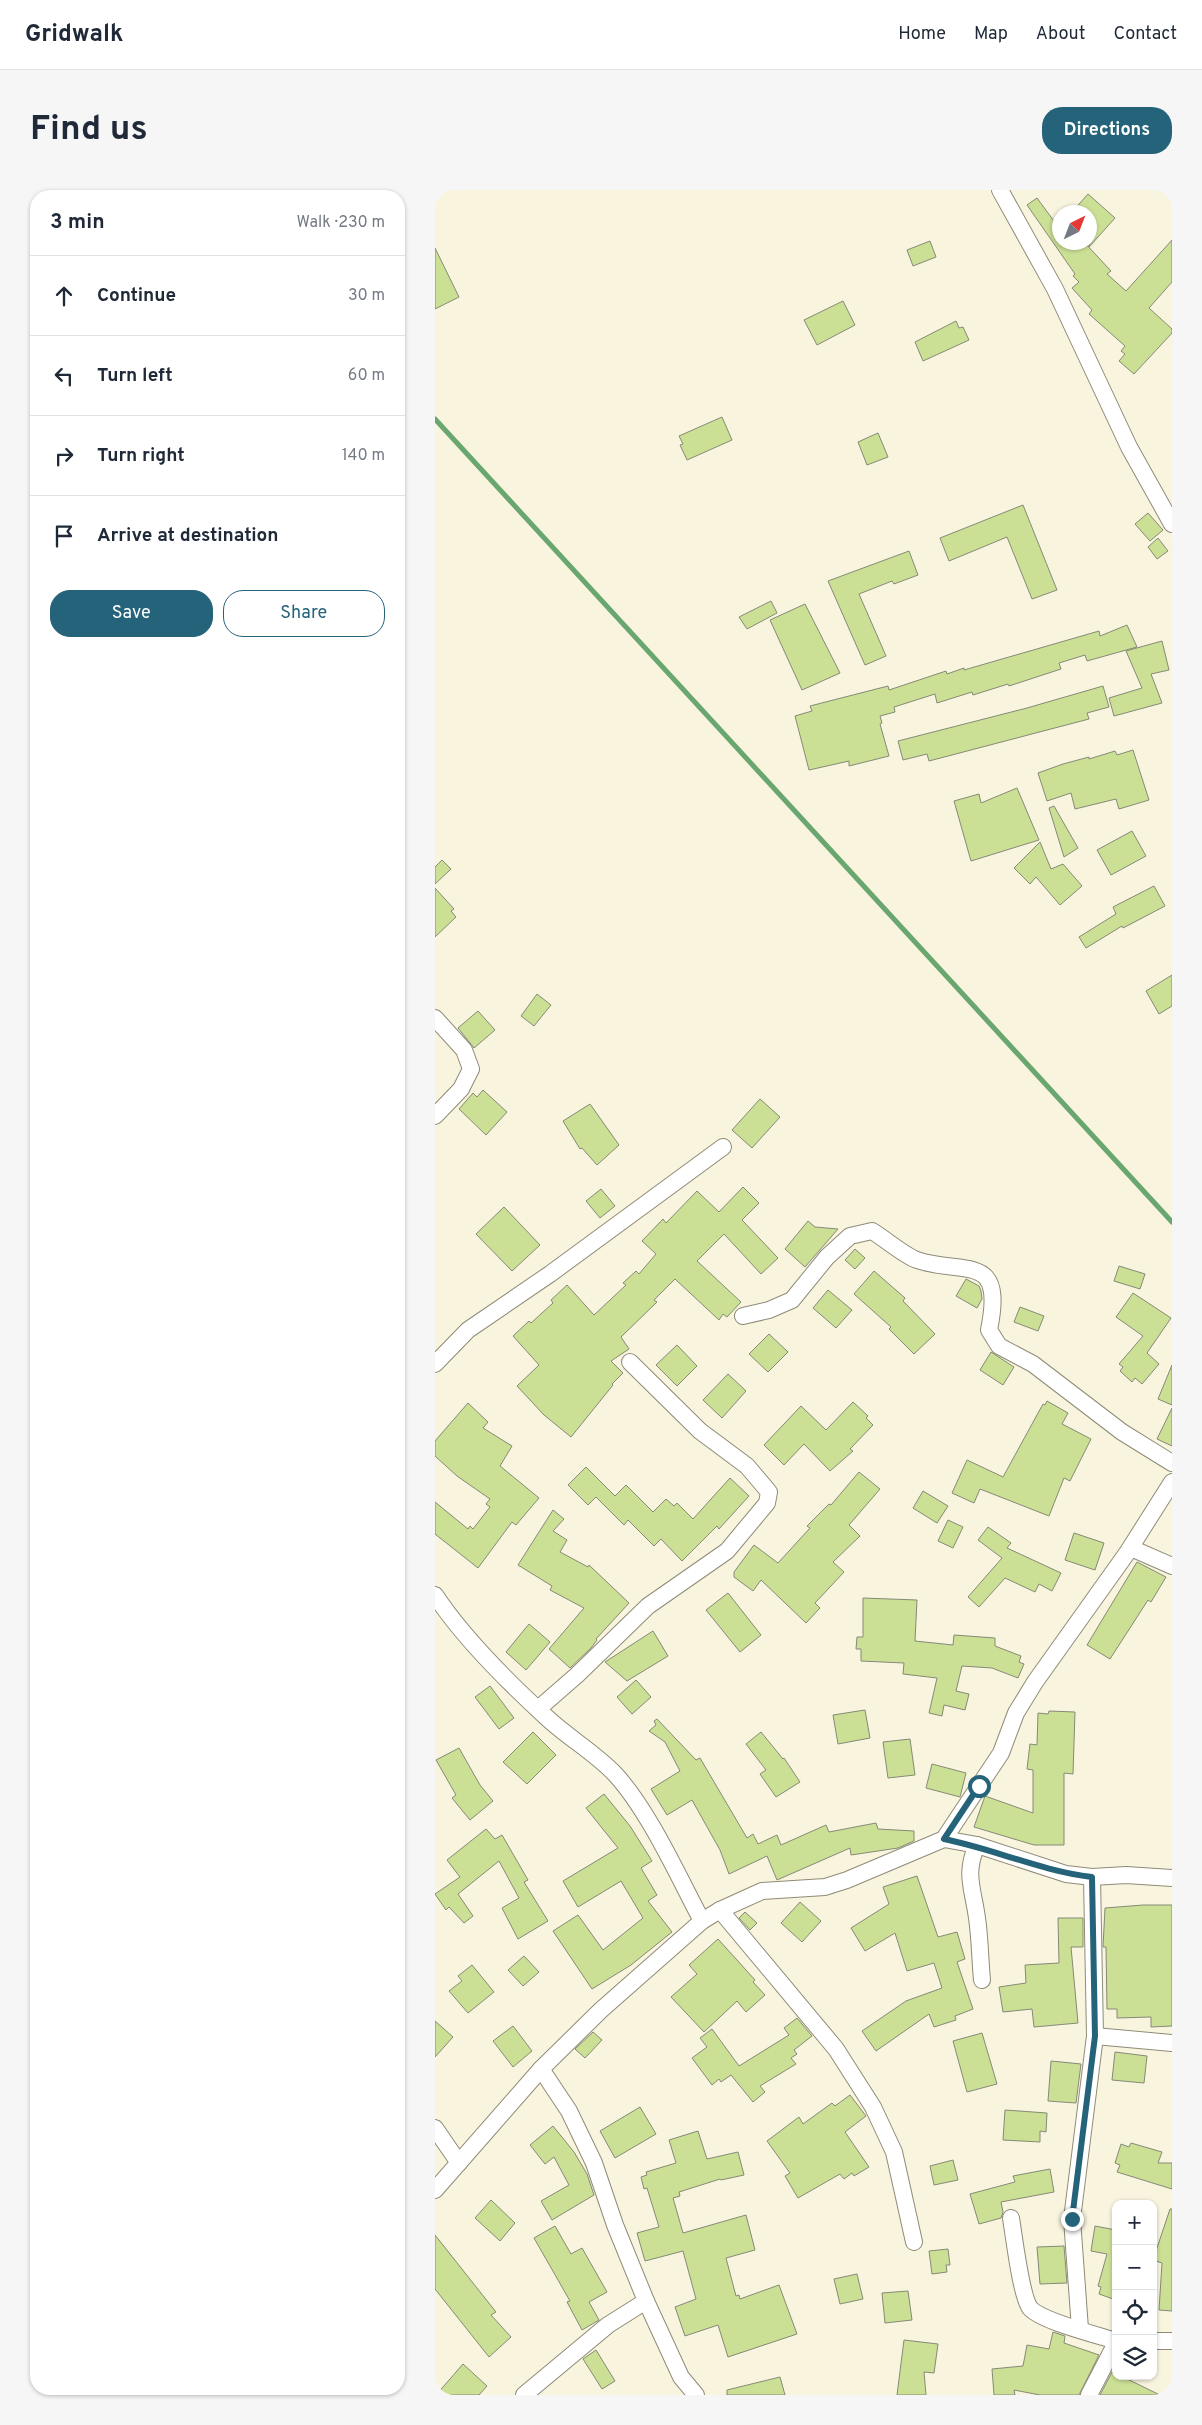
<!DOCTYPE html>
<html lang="en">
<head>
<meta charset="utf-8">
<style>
  :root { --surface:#fff; --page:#f6f6f7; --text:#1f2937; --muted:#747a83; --line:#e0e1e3; --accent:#246379 }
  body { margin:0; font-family:Overpass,sans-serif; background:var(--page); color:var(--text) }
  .controls { position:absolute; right:15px; bottom:15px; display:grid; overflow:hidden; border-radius:10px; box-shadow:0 1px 4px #0004 }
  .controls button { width:45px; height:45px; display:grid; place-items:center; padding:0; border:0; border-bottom:1px solid var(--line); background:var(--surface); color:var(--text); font:25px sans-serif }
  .compass { position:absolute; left:617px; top:15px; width:45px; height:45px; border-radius:50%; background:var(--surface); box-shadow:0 1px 4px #0004; rotate:42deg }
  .stop { position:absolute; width:15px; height:15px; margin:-11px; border:4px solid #246379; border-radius:50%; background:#fff }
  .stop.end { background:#246379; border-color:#fff; box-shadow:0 1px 5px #0008 }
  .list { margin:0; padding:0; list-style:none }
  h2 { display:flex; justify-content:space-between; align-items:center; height:65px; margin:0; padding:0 20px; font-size:21px }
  h2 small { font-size:16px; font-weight:400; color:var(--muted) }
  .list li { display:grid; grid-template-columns:32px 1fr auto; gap:15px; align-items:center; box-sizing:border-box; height:80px; padding:0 20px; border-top:1px solid var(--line) }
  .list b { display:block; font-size:19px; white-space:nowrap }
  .list em { font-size:16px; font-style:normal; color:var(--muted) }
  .actions { display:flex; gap:10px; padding:15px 20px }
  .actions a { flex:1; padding:11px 0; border:1px solid var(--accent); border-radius:20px; text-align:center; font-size:18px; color:var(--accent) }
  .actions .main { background:var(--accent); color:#fff }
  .icon { flex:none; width:28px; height:28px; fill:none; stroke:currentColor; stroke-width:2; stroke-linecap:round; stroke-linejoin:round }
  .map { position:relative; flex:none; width:737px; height:2205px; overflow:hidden; border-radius:20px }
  header { display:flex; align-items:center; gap:30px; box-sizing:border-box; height:70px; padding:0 25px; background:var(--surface); border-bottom:1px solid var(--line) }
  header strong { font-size:24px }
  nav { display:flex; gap:28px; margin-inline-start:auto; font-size:18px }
  .intro { display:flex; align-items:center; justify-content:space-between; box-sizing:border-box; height:120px; padding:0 30px }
  h1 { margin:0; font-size:35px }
  .button { padding:12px 22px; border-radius:20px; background:var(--accent); color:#fff; font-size:18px; font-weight:700 }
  main { display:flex; gap:30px; padding:0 30px }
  aside { flex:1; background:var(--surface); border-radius:20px; box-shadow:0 1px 4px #0004 }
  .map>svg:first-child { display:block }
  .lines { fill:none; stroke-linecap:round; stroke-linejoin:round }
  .stream { stroke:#6aa670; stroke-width:5 }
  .building { fill:#cbe095; stroke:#858a77 }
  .minor-casing { stroke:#8f8b77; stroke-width:18 }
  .minor { stroke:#fff; stroke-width:16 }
  .route { stroke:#246379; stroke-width:6 }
</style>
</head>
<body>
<header>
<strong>Gridwalk</strong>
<nav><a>Home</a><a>Map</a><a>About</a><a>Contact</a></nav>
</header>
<div class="intro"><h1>Find us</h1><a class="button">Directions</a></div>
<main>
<aside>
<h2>3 min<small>Walk · 230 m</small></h2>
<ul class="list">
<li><svg class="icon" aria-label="ahead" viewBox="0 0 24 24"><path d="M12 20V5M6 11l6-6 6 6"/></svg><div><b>Continue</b></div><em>30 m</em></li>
<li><svg class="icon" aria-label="left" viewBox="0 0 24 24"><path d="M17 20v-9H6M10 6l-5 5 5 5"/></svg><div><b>Turn left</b></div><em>60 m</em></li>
<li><svg class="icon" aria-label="right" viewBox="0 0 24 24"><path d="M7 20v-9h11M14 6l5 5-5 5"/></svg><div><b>Turn right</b></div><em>140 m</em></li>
<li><svg class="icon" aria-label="arrive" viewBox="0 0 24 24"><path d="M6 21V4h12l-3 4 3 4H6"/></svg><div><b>Arrive at destination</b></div></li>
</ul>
<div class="actions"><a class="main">Save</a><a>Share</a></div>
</aside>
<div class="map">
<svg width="737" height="2205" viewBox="0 0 737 2205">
  <rect width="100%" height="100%" fill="#f9f4de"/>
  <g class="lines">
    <!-- stream -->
    <polyline class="stream" points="0,229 737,1032"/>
  </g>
  <!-- building -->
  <g class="building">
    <polygon points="653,4 680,28 654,57 654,22 637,22"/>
    <polygon points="602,8 624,38 624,52 649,52 676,81 672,84 691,101 737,50 737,92 714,118 737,139 737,143 699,184 684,171 690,164 686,161 690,156 654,124 657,120 637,98 644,92 638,86 640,84 592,15"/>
    <polygon points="495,51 501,67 478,76 472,60"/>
    <polygon points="0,58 24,107 0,119"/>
    <polygon points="408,111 420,135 382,155 369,130"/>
    <polygon points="521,131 524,138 528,137 534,150 488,171 480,152"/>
    <polygon points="287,227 297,250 252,270 245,255 248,254 244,246"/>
    <polygon points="443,243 453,267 432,275 423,252"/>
    <polygon points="588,315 622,400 597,409 572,347 514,371 505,348"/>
    <polygon points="713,323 728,340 715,351 700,334"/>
    <polygon points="723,348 733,361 722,369 713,357"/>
    <polygon points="474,361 483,385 459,394 457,391 424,404 451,466 430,475 393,391"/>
    <polygon points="336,411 342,423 312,439 304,427"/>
    <polygon points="370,414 405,483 367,500 335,430"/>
    <polygon points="692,435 702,457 652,471 650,465 624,473 626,479 574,496 573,494 538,505 537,502 502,513 500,504 459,517 460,522 445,526 447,533 445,534 454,566 414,576 414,571 374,580 360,526 377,521 375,516 453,496 454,500 511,481 512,484 529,478 529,480 664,441 665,446"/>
    <polygon points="727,451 734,480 716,484 727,513 679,526 674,508 707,498 691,461"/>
    <polygon points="668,496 674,517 652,523 654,529 494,571 492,564 468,570 463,551 592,518"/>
    <polygon points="698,560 714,610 684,619 681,609 640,619 636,603 612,611 603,583 628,574 654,567 654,569 680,561 682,565"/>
    <polygon points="582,598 604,650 536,671 519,611 544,604 546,613"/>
    <polygon points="619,616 643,658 629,667 614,618"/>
    <polygon points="697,641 711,666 676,685 662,660"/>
    <polygon points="605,652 616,679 628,674 647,696 625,715 601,687 595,694 579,678"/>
    <polygon points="7,670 16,679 0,694 0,677"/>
    <polygon points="719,696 730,716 688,738 687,736 651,758 644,747 681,724 678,717"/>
    <polygon points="0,698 19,719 16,721 21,727 0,747"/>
    <polygon points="737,785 737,816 724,824 711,801"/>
    <polygon points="102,804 116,815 99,836 86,826"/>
    <polygon points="43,821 60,840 39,858 23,838"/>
    <polygon points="48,900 72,922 51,945 24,919 38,903 42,907"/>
    <polygon points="325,909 345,927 317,958 297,940"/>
    <polygon points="155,914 184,955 162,975 147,958 145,959 128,931"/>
    <polygon points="308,997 324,1013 307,1030 343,1068 326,1084 289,1044 262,1071 306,1112 292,1127 288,1124 284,1130 240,1089 219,1110 222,1112 186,1147 194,1159 176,1171 188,1183 177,1194 178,1195 136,1247 109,1225 82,1196 104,1175 78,1146 94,1131 96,1133 118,1113 116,1110 132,1095 159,1125 191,1095 188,1093 201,1081 204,1084 221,1064 207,1051 228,1029 231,1033 262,1001 284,1022"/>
    <polygon points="166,999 180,1016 165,1028 151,1011"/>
    <polygon points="69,1017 105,1055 77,1081 41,1044"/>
    <polygon points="373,1031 380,1037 403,1039 370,1077 350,1059"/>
    <polygon points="420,1059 430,1068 420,1079 410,1070"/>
    <polygon points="684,1076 710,1084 705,1099 679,1091"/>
    <polygon points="439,1081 470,1108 468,1111 500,1144 479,1164 454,1139 456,1137 419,1104"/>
    <polygon points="531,1089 544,1096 546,1101 547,1109 542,1118 521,1106"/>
    <polygon points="393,1100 417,1120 401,1138 378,1118"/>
    <polygon points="698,1103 736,1128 712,1163 724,1174 707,1194 700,1188 697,1192 685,1181 688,1177 684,1174 708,1146 681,1127"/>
    <polygon points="585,1117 609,1126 603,1141 579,1132"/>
    <polygon points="334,1144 353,1162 333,1182 314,1164"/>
    <polygon points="242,1155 262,1176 242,1196 221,1175"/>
    <polygon points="556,1162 579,1177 568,1195 545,1180"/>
    <polygon points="737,1175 737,1215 723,1209"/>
    <polygon points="293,1184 311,1201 287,1228 268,1210"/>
    <polygon points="612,1211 633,1223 627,1234 656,1249 635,1291 629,1288 614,1326 545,1299 539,1313 517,1303 532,1270 568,1287 608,1214 610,1215"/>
    <polygon points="418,1212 433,1226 431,1228 438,1235 415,1259 418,1261 395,1281 369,1254 349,1275 329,1255 366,1216 391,1240"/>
    <polygon points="33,1213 53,1232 48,1238 77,1256 65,1276 104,1308 81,1335 77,1332 43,1378 0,1344 0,1312 33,1339 35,1336 38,1339 55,1317 51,1314 55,1309 22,1286 0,1266 0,1251"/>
    <polygon points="737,1218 737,1256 722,1249"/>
    <polygon points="151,1277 180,1306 191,1295 218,1322 231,1309 239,1316 242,1313 258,1329 295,1288 314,1306 284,1339 282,1336 247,1371 226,1349 219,1356 193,1330 189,1335 161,1307 153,1315 133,1295"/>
    <polygon points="424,1282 445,1299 414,1335 425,1346 398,1372 409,1382 380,1413 385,1418 371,1433 326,1390 318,1401 299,1387 299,1382 319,1355 343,1373 375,1338 372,1336 394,1314 396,1315"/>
    <polygon points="488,1301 513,1316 502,1333 478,1318"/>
    <polygon points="118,1320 129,1329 118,1341 132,1350 125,1362 153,1377 154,1375 194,1413 161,1449 162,1450 156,1458 135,1478 114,1459 149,1418 115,1400 117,1396 83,1375"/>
    <polygon points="513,1330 528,1337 518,1358 503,1351"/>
    <polygon points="553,1337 576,1353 572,1358 626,1383 617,1401 604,1394 600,1402 570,1388 544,1417 533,1407 567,1368 543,1350"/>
    <polygon points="639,1343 669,1353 660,1380 630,1370"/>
    <polygon points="702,1372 731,1387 716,1412 713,1410 675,1469 652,1455"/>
    <polygon points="293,1403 326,1445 305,1462 271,1420"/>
    <polygon points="428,1408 482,1410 480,1451 518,1455 519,1445 560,1448 560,1456 586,1466 584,1472 589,1474 583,1488 557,1478 527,1476 521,1501 534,1504 530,1520 509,1515 507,1526 494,1523 502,1488 468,1484 469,1473 426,1471 426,1459 421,1459 422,1447 428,1447"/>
    <polygon points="94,1434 115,1452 91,1480 71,1462"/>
    <polygon points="218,1441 233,1466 192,1491 170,1472"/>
    <polygon points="201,1490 216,1507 197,1524 182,1507"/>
    <polygon points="55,1496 79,1528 64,1539 40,1507"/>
    <polygon points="430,1520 435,1548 403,1554 398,1525"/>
    <polygon points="614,1521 640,1522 638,1584 629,1583 629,1655 599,1655 539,1637 550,1606 598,1623 598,1580 592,1579 595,1554 602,1555 603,1523 613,1524"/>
    <polygon points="222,1529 261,1570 265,1568 312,1648 318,1644 323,1654 342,1645 346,1655 391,1635 394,1642 441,1633 443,1639 479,1641 479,1651 463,1658 416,1665 415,1658 342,1690 332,1666 294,1684 285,1660 257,1610 232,1625 216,1599 245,1581 230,1552 214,1541 221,1535 219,1531"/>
    <polygon points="98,1542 121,1565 92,1594 68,1572"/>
    <polygon points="326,1542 348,1569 349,1568 365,1592 341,1607 325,1584 331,1580 311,1554"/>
    <polygon points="475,1549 480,1585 453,1588 448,1552"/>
    <polygon points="24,1558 45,1595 58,1611 35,1630 17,1608 21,1605 1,1570"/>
    <polygon points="497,1574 531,1583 525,1607 491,1598"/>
    <polygon points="169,1604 195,1636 217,1671 206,1678 222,1705 213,1711 237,1742 196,1775 157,1799 118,1741 143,1725 168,1760 208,1728 186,1691 143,1717 128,1691 183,1658 151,1618"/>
    <polygon points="51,1639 60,1649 67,1645 93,1690 89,1692 113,1731 83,1749 67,1718 84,1708 64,1671 23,1704 38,1726 29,1733 14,1717 11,1720 0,1704 25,1687 12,1670"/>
    <polygon points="482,1686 503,1747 522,1742 530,1769 522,1772 538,1819 520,1826 521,1830 499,1837 494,1824 441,1861 427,1841 471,1811 507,1798 499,1773 472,1781 460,1743 430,1761 416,1738 454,1714 448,1697"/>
    <polygon points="365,1712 386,1731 367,1752 346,1733"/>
    <polygon points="708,1715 737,1715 737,1836 716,1837 716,1827 682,1828 682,1819 672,1819 671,1757 668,1757 670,1718"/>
    <polygon points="310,1722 322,1733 315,1740 304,1728"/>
    <polygon points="623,1728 648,1728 648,1757 636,1757 643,1833 599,1837 597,1819 568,1822 564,1797 591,1793 590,1775 624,1773"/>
    <polygon points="283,1749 320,1790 318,1792 330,1805 311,1822 302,1811 269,1842 236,1807 262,1784 254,1775"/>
    <polygon points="89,1766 104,1782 88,1796 73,1780"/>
    <polygon points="37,1775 59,1802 33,1823 14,1801 27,1791 23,1786"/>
    <polygon points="362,1828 377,1846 359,1860 362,1864 356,1868 361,1874 325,1896 330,1902 318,1912 296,1885 286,1892 284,1889 277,1895 257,1868 272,1857 265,1848 277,1839 304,1876 354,1845 349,1838"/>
    <polygon points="0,1831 18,1847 0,1867"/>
    <polygon points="78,1836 97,1861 78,1877 58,1851"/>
    <polygon points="158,1842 167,1850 150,1868 140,1859"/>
    <polygon points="547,1843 562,1894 532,1902 518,1851"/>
    <polygon points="680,1862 712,1866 709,1893 677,1890"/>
    <polygon points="616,1871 646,1874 641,1913 613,1911"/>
    <polygon points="415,1905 431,1926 410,1942 434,1977 419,1986 417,1983 409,1989 405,1984 363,2008 350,1986 355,1983 332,1951 364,1927 368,1934 397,1913 400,1916"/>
    <polygon points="205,1917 221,1944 180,1968 165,1941"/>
    <polygon points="570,1920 612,1923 611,1942 605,1941 605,1952 568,1950"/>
    <polygon points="118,1936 139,1962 152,1984 159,2005 117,2030 106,2011 134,1995 119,1967 110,1974 95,1955"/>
    <polygon points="263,1941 272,1969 303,1962 309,1985 286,1990 285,1989 244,2002 245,2006 238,2008 248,2043 311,2025 320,2060 291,2068 301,2106 304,2105 305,2109 344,2095 362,2144 293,2167 283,2135 250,2146 240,2117 261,2109 248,2061 210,2071 202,2043 224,2037 212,1998 209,1999 206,1987 212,1985 211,1982 241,1973 234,1950"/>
    <polygon points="696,1953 727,1962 723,1973 737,1973 737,1999 682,1982 685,1975 680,1973 686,1954 694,1957"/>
    <polygon points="518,1970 523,1990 499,1995 495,1976"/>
    <polygon points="615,1979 619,2002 566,2012 568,2022 566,2028 544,2034 535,2004 580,1992 578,1986"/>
    <polygon points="56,2010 80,2033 65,2051 40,2028"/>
    <polygon points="735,2019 737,2019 737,2121 724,2120 727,2073 718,2070"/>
    <polygon points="120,2036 136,2064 147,2058 172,2102 154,2112 164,2130 147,2140 132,2112 135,2111 99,2048"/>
    <polygon points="660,2036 681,2040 681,2110 664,2104 666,2097 663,2096 672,2064 656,2061"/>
    <polygon points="0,2045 61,2122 56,2125 76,2147 54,2167 0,2099"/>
    <polygon points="629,2056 632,2093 605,2094 602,2057"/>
    <polygon points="513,2059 515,2075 511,2075 512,2082 497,2084 494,2061"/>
    <polygon points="422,2084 428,2109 405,2114 399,2089"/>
    <polygon points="473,2101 477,2130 450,2133 447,2103"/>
    <polygon points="618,2142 630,2146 629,2153 664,2165 644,2205 605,2205 579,2200 580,2205 559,2205 557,2179 588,2176 592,2155 614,2159"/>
    <polygon points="469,2150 503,2154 499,2183 489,2182 491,2205 462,2205"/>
    <polygon points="161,2160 180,2191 167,2199 148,2169"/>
    <polygon points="28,2174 52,2196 44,2205 1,2205"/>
    <polygon points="677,2182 681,2186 686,2186 725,2205 665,2205"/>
    <polygon points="345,2187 350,2205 292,2205 292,2200"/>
  </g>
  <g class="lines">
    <defs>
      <g id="minor">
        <polyline points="565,0 620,99 694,257 737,334"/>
        <polyline points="0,828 29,860 36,879 26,899 0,926"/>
        <path d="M308,1126L334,1120L357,1110L392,1067L415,1046L437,1041C449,1048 470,1066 482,1070C530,1086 570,1061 554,1140L564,1156L598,1174L687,1242L737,1273"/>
        <polyline points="0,1174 33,1140 115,1084 288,957"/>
        <polyline points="696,1358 737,1376"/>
        <path d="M0,1405C27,1446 73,1492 110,1526C132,1547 159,1562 180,1584C214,1621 243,1686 267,1731"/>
        <polyline points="103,1519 142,1485 213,1416 292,1361 332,1313 334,1302 312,1276 265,1241 195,1172"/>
        <polyline points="509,1649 542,1655 631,1684 657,1687 691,1685 737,1688"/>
        <path d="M542,1655C529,1684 538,1698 542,1728C545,1748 545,1769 547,1790"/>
        <polyline points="285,1720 401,1859 438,1917 459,1962 479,2052"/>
        <polyline points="660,1846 737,1853"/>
        <polyline points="106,1879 134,1921 159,1973 180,2035 211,2111 246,2187 261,2205"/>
        <polyline points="0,1938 24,1973"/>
        <polyline points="0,2000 106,1879 166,1820 267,1731 285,1720 327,1701 390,1697 412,1690 509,1649 566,1563 581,1523 600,1492 692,1363 737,1292"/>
        <path d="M576,2028C579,2046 586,2106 595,2118C606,2131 662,2145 681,2151"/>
        <polyline points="645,2139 637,2029 660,1846 657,1687"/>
        <polyline points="718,2151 737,2151"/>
        <polyline points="89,2205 173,2135 211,2111"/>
        <polyline points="654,2205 681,2153"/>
      </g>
    </defs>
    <!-- minor casing -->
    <use href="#minor" class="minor-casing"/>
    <!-- minor -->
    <use href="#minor" class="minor"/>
  </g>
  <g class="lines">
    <!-- route -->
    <path class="route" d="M544,1596L509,1649C559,1659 606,1681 657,1687L660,1846L637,2029"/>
  </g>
</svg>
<div class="controls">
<button>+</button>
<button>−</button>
<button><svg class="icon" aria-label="locate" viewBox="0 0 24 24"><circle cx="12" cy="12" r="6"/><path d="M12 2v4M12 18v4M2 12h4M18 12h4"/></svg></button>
<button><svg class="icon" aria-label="layers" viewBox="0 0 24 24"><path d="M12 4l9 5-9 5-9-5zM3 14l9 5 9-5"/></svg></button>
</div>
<svg class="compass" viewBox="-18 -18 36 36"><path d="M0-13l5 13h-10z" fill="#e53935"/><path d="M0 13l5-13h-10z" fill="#747a83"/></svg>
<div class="stop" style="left:544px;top:1596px"></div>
<div class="stop end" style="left:637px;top:2029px"></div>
</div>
</main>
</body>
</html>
